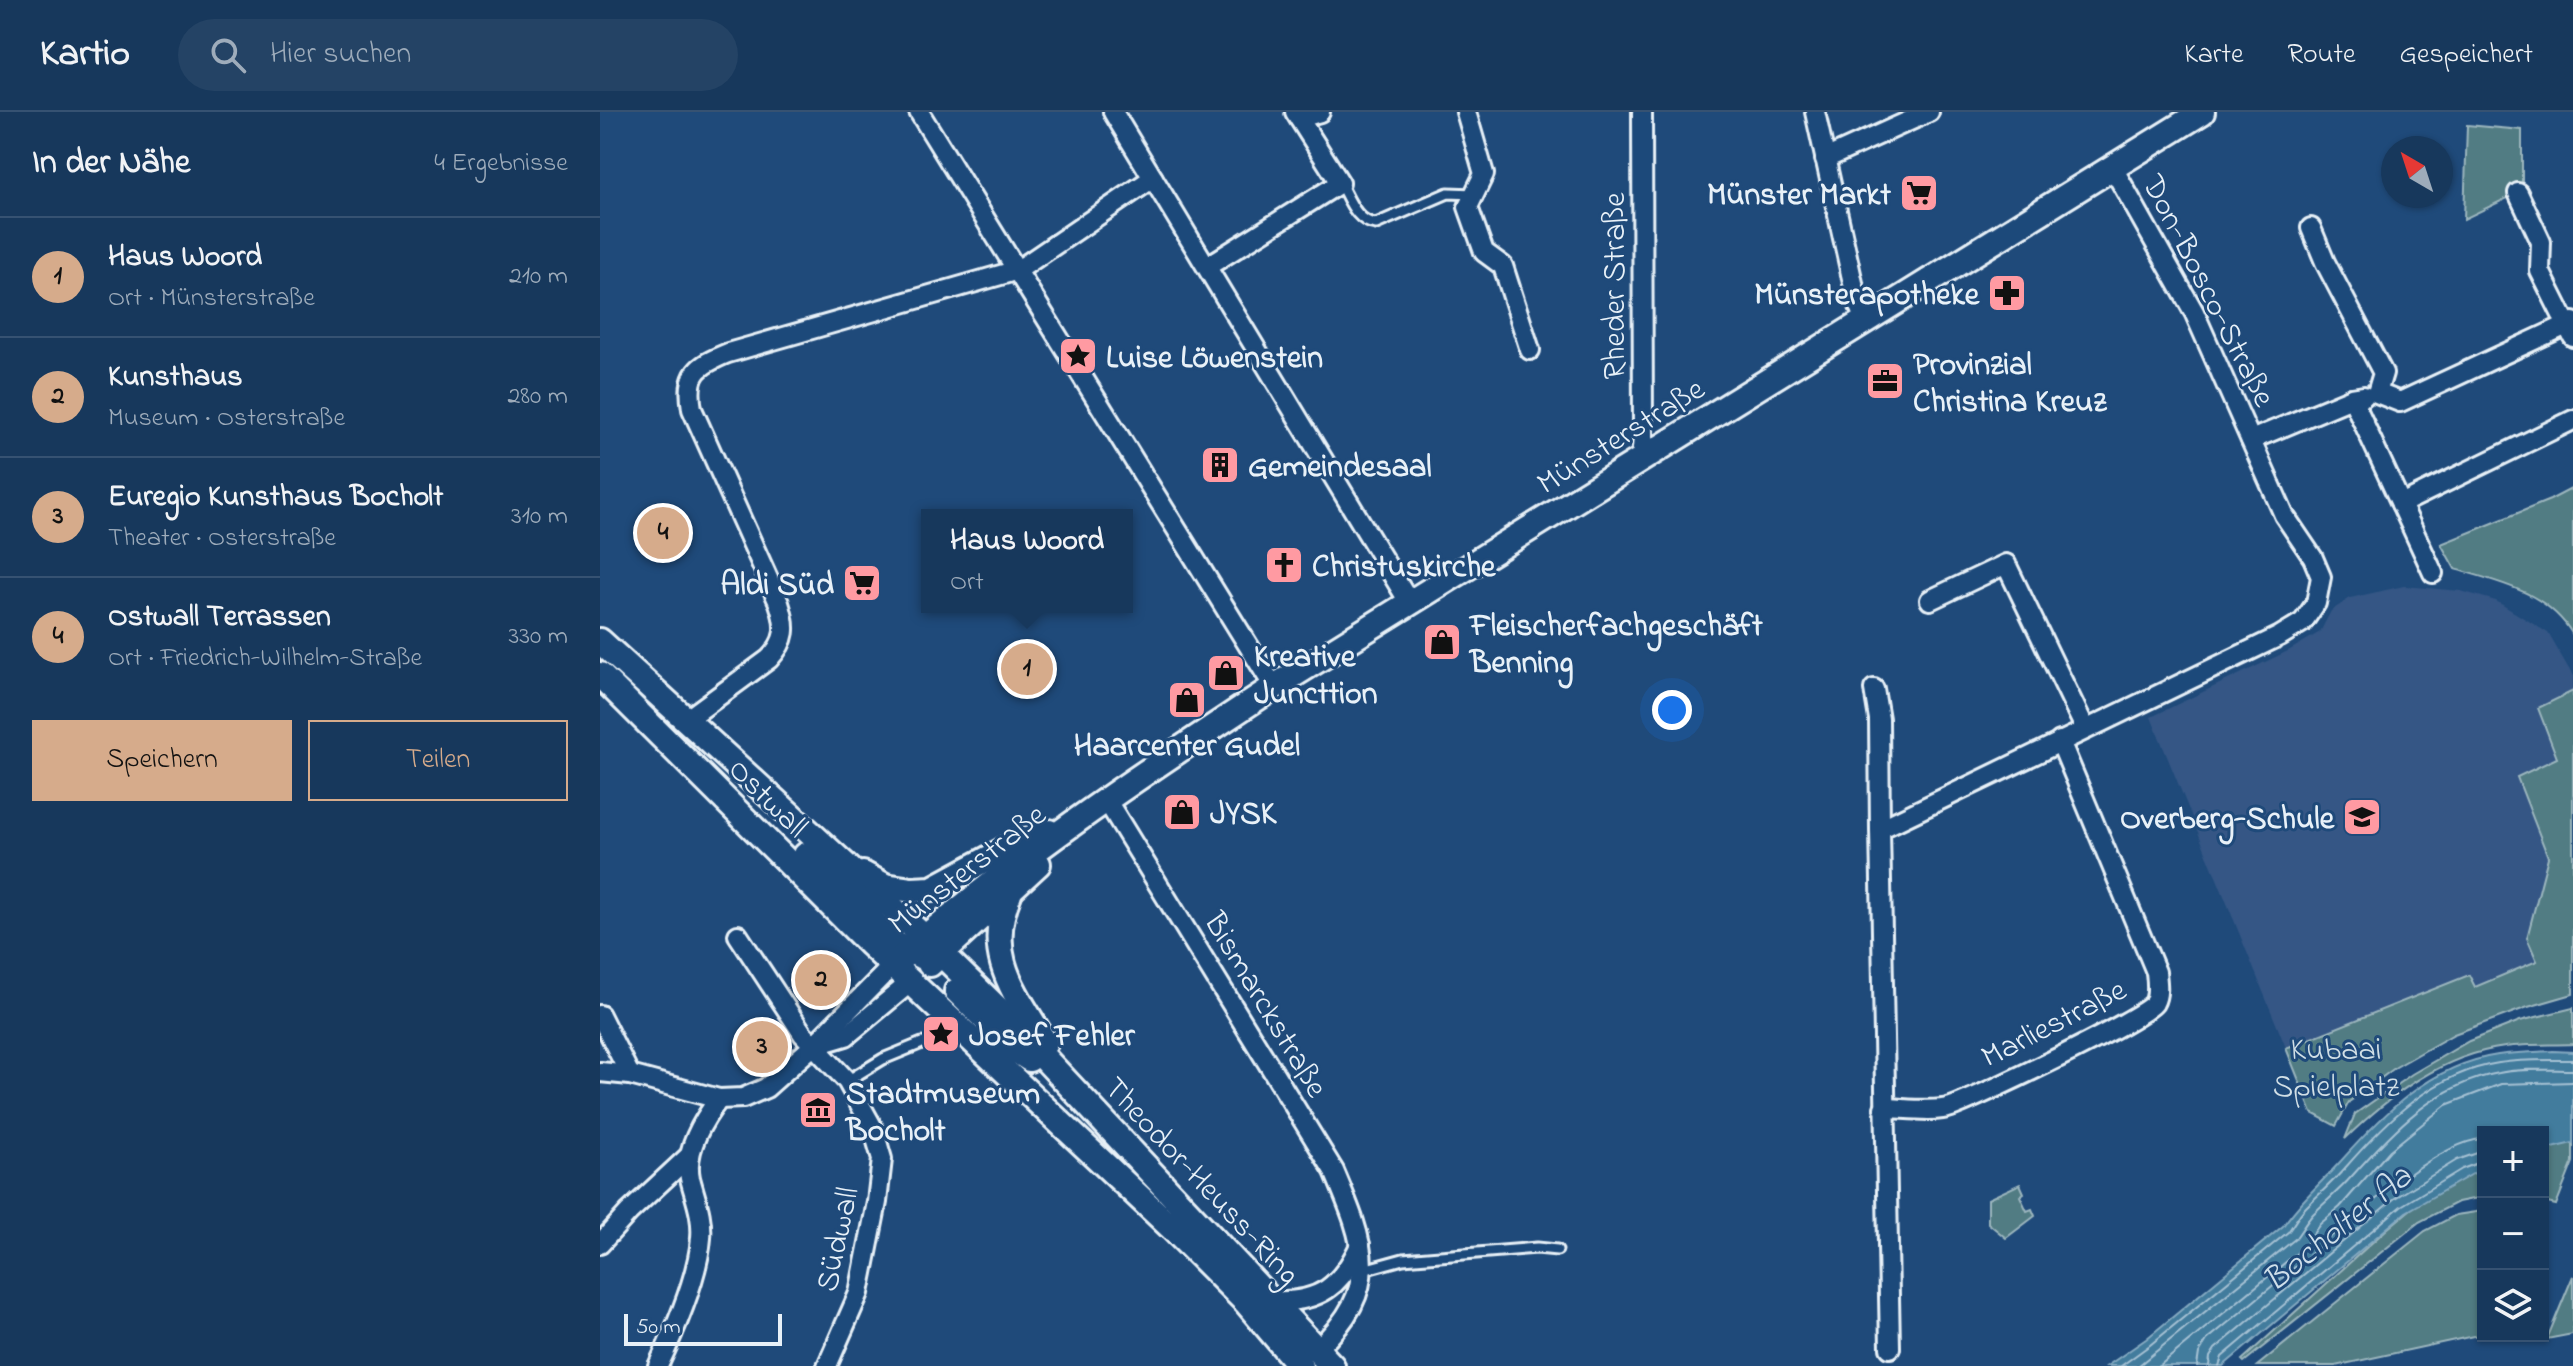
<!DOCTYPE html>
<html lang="de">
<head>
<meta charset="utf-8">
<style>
  :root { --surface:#17385c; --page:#244365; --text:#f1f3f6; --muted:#9eacbb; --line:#365272; --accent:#d6ab8b }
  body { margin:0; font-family:"Indie Flower",sans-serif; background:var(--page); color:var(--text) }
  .controls { position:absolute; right:24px; bottom:24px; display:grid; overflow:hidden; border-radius:0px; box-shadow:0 2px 6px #0004 }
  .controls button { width:72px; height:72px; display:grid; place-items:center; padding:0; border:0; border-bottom:2px solid var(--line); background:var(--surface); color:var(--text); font:40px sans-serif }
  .compass { position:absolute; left:1781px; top:24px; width:72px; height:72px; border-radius:50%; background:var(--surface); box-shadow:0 2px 6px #0004; rotate:321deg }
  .scale { position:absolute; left:24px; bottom:20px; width:158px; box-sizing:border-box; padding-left:8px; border:4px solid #e8f1f8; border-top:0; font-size:22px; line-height:28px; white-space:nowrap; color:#e8f1f8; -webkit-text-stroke:6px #1f4a7a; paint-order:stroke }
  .you { position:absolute; left:1072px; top:598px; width:28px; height:28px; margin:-20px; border:6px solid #fff; border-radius:50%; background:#1a73e8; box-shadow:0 0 0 12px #1a73e833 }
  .badge { display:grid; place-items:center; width:52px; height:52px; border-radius:50%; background:var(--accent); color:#111; font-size:26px; font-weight:700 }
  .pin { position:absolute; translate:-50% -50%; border:4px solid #fff; box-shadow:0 2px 8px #0006 }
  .popup { position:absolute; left:321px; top:397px; width:212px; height:104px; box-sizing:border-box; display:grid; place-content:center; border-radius:0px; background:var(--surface); filter:drop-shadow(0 2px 6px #0005); font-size:26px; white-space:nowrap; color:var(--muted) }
  .popup b { font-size:30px; color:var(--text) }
  .popup::after { content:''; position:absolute; left:50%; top:100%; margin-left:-16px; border:16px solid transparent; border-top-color:var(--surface) }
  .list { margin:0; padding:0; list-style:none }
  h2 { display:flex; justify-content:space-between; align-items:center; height:104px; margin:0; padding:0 32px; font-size:34px }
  h2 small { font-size:26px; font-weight:400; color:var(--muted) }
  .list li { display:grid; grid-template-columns:52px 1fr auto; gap:24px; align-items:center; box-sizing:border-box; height:120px; padding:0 32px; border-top:2px solid var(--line) }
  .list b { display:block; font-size:30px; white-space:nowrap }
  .list p { margin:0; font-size:26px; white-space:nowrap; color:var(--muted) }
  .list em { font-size:26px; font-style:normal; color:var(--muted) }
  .actions { display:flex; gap:16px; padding:24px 32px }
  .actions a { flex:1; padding:18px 0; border:2px solid var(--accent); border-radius:0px; text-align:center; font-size:28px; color:var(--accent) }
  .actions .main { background:var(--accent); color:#111 }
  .icon { flex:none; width:44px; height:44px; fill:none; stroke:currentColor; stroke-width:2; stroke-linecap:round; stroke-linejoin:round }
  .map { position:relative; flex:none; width:1973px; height:1254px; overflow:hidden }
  header { display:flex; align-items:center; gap:48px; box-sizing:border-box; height:112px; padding:0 40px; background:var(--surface); border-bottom:2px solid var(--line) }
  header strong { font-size:38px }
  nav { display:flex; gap:44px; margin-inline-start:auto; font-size:28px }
  .search { width:560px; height:72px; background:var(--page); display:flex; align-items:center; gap:20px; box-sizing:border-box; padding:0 28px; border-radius:44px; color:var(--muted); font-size:30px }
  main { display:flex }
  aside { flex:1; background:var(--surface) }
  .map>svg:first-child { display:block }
  .built { fill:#345685 }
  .green { fill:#517b83; stroke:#9cb6be; stroke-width:2 }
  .water { fill:#437b9d; stroke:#85aac1; stroke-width:2 }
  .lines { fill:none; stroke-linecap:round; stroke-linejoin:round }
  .shore { stroke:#a6c2d4; stroke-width:2 }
  .lane-casing { stroke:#e8f1f8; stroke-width:15 }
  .street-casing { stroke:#e8f1f8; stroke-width:24 }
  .secondary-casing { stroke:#e8f1f8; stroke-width:30 }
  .lane { stroke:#1f4a7a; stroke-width:9 }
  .street { stroke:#1f4a7a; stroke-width:18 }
  .secondary { stroke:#1f4a7a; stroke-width:24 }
  .labels { text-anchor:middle; stroke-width:6; stroke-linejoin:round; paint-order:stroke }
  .poi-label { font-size:32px; font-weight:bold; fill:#e8f1f8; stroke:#1f4a7a; text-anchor:start }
  .street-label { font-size:32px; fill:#e8f1f8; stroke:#1f4a7a }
  .park-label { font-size:32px; fill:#d1dfe6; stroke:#1f4a7a }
  .water-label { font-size:34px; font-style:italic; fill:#cfdfea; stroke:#1f4a7a }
</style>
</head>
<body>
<header>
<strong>Kartio</strong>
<div class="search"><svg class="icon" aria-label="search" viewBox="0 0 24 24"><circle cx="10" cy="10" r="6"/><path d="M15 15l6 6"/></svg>Hier suchen</div>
<nav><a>Karte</a><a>Route</a><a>Gespeichert</a></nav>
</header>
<main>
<aside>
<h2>In der Nähe<small>4 Ergebnisse</small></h2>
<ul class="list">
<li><span class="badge">1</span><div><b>Haus Woord</b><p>Ort · Münsterstraße</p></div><em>210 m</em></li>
<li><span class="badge">2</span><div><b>Kunsthaus</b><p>Museum · Osterstraße</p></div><em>280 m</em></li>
<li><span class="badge">3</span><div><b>Euregio Kunsthaus Bocholt</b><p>Theater · Osterstraße</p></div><em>310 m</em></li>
<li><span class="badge">4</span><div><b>Ostwall Terrassen</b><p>Ort · Friedrich-Wilhelm-Straße</p></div><em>330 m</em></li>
</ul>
<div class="actions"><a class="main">Speichern</a><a>Teilen</a></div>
</aside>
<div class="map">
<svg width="1973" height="1254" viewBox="0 0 1973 1254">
  <rect width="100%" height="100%" fill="#1f4a7a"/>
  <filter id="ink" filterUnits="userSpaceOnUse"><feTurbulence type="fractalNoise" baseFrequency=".0125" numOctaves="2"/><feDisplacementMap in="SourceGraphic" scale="16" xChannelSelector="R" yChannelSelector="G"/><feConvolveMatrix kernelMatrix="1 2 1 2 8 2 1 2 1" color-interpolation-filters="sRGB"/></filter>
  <g filter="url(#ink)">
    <!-- built -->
    <polygon class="built" points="1804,474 1861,479 1896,489 1948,521 1973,564 1973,579 1938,596 1958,646 1917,666 1948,745 1927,826 1937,849 1874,875 1869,863 1686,936 1551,605 1690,538 1720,520 1731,499 1750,486"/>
    <!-- green -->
    <g class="green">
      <polygon points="1867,13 1922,18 1922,79 1864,107"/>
      <path d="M1973,376V523C1948,480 1899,470 1855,457L1841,432L1950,388Z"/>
      <polygon points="1973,579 1973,882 1928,895 1854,922 1796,955 1749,990 1736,1014 1712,1001 1686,936 1869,863 1875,875 1937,849 1927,826 1948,745 1917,665 1957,646 1938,596"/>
      <path d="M1973,896V932C1950,933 1927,932 1905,935C1842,943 1789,984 1745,1027L1755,1002L1812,962L1869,929L1920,909Z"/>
      <polygon points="1943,1028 1973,1029 1973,1050 1956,1093 1943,1090"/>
      <polygon points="1883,1053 1883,1085 1858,1090 1819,1110 1644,1250 1642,1248 1787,1117 1823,1087"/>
      <polygon points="1420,1072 1424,1081 1420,1084 1427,1099 1432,1097 1435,1104 1406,1126 1388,1111 1388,1087"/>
      <polygon points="1883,1099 1883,1222 1735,1254 1657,1254 1825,1119 1856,1103"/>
      <polygon points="1973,1164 1973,1222 1947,1227"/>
    </g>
    <!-- water -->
    <path class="water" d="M1953,939L1973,940V1031L1943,1038V1020H1883V1056L1806,1100L1623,1254H1507L1546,1227L1683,1114C1699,1090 1720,1072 1740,1050C1783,1002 1830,953 1898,943C1916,940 1935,940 1953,939Z"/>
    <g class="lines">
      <!-- shore -->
      <g class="shore">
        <path d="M1521,1254L1550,1233L1688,1120C1694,1112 1699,1102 1706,1095C1719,1082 1733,1070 1745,1056C1787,1008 1833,961 1899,951C1923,947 1949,948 1973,948"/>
        <path d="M1538,1254L1695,1127C1701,1119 1706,1110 1713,1102C1726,1089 1740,1078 1752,1064C1793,1018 1836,972 1899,961C1923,956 1949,958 1973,958"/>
        <polyline points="1559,1254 1703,1136 1720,1112 1740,1095 1790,1038 1846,993 1901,972 1973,970"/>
        <path d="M1597,1254L1599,1241L1607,1228C1640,1201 1673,1173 1706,1146C1743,1115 1836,1029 1883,1027"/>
        <polyline points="1609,1254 1610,1245 1615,1237 1795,1086 1857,1048 1883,1039"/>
        <polyline points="1619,1254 1622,1245 1801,1094 1862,1057 1883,1049"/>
      </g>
      <defs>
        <g id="lane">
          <path d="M740,71C749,87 756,110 776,112L848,81L875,82"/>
          <polyline points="247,969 283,947 322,931"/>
          <polyline points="763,1158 803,1147 937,1136 957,1138"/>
        </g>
        <g id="street">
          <polyline points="319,0 674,575"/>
          <polyline points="513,0 809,490"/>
          <polyline points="866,0 884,62 868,95 884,140 903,154 930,238"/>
          <polyline points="1215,0 1257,189 1265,209"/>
          <polyline points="699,6 720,0"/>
          <polyline points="1225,47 1329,0"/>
          <polyline points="1918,81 1941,130 1940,159 1973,225"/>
          <polyline points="1711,116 1725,150 1783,261 1777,281 1800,290 1973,210"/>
          <polyline points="608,154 740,71 695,0"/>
          <polyline points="1752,286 1833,461"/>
          <polyline points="1651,328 1752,286 1764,284"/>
          <polyline points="1041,347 1043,326 1042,0"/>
          <polyline points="1801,392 1973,308"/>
          <polyline points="1330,488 1406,452 1485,616"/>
          <polyline points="1274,577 1279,607 1280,717"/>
          <path d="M86,608L169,547C187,528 187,515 179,491L92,297C86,262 96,254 128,241L418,158L553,66"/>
          <path d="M507,689L734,1059C765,1132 783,1176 717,1237"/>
          <polyline points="138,823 203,922 247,969 273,1016 282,1047 277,1090 259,1181 227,1254"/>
          <polyline points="0,903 30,963"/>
          <polyline points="216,933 246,924 312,869"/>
          <polyline points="0,960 30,963 119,987 143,986 166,976 213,934 293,853"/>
          <path d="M1284,996C1302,996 1335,1001 1351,995C1377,986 1545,906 1554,891C1559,882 1557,870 1556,860L1460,629"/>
          <polyline points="0,1132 29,1100 88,1045"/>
          <path d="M674,1189C720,1191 741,1174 760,1133"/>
          <polyline points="1290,1236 1280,717 1680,524 1703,510 1716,491 1721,465 1713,446 1684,403 1594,200 1513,56"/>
          <path d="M58,1254C75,1218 98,1165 101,1126C103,1104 95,1086 90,1066C84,1038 103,1008 119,987"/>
        </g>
        <g id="secondary">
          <polyline points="0,529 324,825 405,904 732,1254"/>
          <polyline points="0,563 270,832 571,1115 647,1191 700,1254"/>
          <polyline points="206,743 295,832 321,844"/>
          <polyline points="263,762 285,774 312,778 332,777 419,730 449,720"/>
          <path d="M409,782C383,844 415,880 445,931"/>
          <polyline points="330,852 438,752"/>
          <path d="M293,853C411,749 543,661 674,575L1602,0"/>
          <polyline points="357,879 418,940 429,947"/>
        </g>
      </defs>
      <!-- lane casing -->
      <use href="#lane" class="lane-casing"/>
      <!-- street casing -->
      <use href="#street" class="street-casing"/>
      <!-- secondary casing -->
      <use href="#secondary" class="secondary-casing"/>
      <!-- lane -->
      <use href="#lane" class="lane"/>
      <!-- street -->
      <use href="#street" class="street"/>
      <!-- secondary -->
      <use href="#secondary" class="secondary"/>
    </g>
  </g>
  <!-- icons -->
  <defs>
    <symbol id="supermarket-square" viewBox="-11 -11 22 22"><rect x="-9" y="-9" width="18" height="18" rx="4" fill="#ff9aa2" stroke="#1f4a7a"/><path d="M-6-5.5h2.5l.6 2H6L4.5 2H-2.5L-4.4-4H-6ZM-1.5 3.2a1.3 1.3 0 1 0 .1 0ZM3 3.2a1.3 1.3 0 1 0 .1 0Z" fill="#111"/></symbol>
    <symbol id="pharmacy-square" viewBox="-11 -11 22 22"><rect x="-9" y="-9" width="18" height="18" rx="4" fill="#ff9aa2" stroke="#1f4a7a"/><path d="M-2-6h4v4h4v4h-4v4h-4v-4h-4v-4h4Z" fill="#111"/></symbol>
    <symbol id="sight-square" viewBox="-11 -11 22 22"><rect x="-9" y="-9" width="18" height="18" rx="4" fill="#ff9aa2" stroke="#1f4a7a"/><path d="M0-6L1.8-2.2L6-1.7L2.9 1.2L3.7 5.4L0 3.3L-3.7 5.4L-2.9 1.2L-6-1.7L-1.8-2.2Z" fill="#111"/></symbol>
    <symbol id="office-square" viewBox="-11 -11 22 22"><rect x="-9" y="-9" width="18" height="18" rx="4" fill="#ff9aa2" stroke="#1f4a7a"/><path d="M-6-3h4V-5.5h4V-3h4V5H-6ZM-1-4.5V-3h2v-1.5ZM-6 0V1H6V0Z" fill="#111"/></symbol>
    <symbol id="building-square" viewBox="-11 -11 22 22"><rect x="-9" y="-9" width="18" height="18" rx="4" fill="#ff9aa2" stroke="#1f4a7a"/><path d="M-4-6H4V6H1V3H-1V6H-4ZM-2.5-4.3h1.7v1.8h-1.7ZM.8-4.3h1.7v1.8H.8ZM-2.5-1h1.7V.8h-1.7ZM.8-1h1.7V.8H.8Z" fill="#111"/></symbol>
    <symbol id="church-square" viewBox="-11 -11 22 22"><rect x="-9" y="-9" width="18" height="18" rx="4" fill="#ff9aa2" stroke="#1f4a7a"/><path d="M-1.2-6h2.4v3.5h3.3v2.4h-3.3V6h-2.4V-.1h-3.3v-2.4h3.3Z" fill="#111"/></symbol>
    <symbol id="shop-square" viewBox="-11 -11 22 22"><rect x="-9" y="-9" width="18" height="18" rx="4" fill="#ff9aa2" stroke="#1f4a7a"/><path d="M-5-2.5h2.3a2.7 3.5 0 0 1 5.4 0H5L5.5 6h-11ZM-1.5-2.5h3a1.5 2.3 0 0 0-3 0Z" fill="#111"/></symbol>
    <symbol id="school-square" viewBox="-11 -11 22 22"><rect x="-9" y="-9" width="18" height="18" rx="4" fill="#ff9aa2" stroke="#1f4a7a"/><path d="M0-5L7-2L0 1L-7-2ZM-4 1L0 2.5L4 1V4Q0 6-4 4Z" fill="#111"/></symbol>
    <symbol id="museum-square" viewBox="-11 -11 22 22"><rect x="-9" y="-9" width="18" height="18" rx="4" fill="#ff9aa2" stroke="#1f4a7a"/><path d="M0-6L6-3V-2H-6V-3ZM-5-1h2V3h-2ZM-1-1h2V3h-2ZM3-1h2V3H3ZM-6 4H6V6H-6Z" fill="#111"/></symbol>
  </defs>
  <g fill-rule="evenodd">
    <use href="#supermarket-square" x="1297" y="59" width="44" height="44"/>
    <use href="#pharmacy-square" x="1385" y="159" width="44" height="44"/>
    <use href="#sight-square" x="456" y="222" width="44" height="44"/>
    <use href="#office-square" x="1263" y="247" width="44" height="44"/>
    <use href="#building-square" x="598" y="331" width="44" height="44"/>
    <use href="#church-square" x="662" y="431" width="44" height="44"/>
    <use href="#supermarket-square" x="240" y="449" width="44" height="44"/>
    <use href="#shop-square" x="820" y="508" width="44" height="44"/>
    <use href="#shop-square" x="604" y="539" width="44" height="44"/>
    <use href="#shop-square" x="565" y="566" width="44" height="44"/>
    <use href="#shop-square" x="560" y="678" width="44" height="44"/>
    <use href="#school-square" x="1740" y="683" width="44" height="44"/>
    <use href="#sight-square" x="319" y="900" width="44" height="44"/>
    <use href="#museum-square" x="196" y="976" width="44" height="44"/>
  </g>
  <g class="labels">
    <!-- poi labels -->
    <g class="poi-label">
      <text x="1291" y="92" text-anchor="end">Münster Markt</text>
      <text x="1379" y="192" text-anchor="end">Münsterapotheke</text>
      <text x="506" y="255">Luise Löwenstein</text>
      <text x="1313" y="262">Provinzial<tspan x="1313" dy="37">Christina Kreuz</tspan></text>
      <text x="648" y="364">Gemeindesaal</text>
      <text x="712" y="464">Christuskirche</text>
      <text x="234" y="482" text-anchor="end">Aldi Süd</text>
      <text x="870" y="523">Fleischerfachgeschäft<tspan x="870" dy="37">Benning</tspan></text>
      <text x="654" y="554">Kreative<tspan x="654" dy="37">Juncttion</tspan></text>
      <text x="587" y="643" text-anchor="middle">Haarcenter Gudel</text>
      <text x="610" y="711">JYSK</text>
      <text x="1734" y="716" text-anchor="end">Overberg-Schule</text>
      <text x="369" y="933">Josef Fehler</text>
      <text x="246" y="991">Stadtmuseum<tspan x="246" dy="37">Bocholt</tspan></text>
    </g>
    <!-- street labels -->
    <g class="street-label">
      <text transform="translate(1013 174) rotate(-90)" y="11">Rheder Straße</text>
      <text transform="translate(1610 178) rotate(63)" y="11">Don-Bosco-Straße</text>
      <text transform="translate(1020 323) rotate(-32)" y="11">Münsterstraße</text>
      <text transform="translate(169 685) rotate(45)" y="11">Ostwall</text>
      <text transform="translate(366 756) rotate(-38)" y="11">Münsterstraße</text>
      <text transform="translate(667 892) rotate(59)" y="11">Bismarckstraße</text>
      <text transform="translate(1453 910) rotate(-27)" y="11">Marliestraße</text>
      <text transform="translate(603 1068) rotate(47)" y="11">Theodor-Heuss-Ring</text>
      <text transform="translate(236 1127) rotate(-78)" y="11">Südwall</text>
    </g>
    <!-- park labels -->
    <g class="park-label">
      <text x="1736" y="947">Kubaai<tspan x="1736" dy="37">Spielplatz</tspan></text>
    </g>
    <!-- water labels -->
    <g class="water-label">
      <text transform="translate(1736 1115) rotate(-39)" y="12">Bocholter Aa</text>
    </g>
  </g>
</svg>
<div class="controls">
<button>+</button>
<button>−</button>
<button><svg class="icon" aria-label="layers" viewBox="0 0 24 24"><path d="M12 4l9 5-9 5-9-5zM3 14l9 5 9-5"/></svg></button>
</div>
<svg class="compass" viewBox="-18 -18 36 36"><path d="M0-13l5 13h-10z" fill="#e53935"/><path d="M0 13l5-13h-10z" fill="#9eacbb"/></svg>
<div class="scale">50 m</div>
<div class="you"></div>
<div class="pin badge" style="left:427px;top:557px">1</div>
<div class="popup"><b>Haus Woord</b>Ort</div>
<div class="pin badge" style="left:221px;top:868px">2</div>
<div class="pin badge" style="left:162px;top:935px">3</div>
<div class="pin badge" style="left:63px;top:421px">4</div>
</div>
</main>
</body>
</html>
